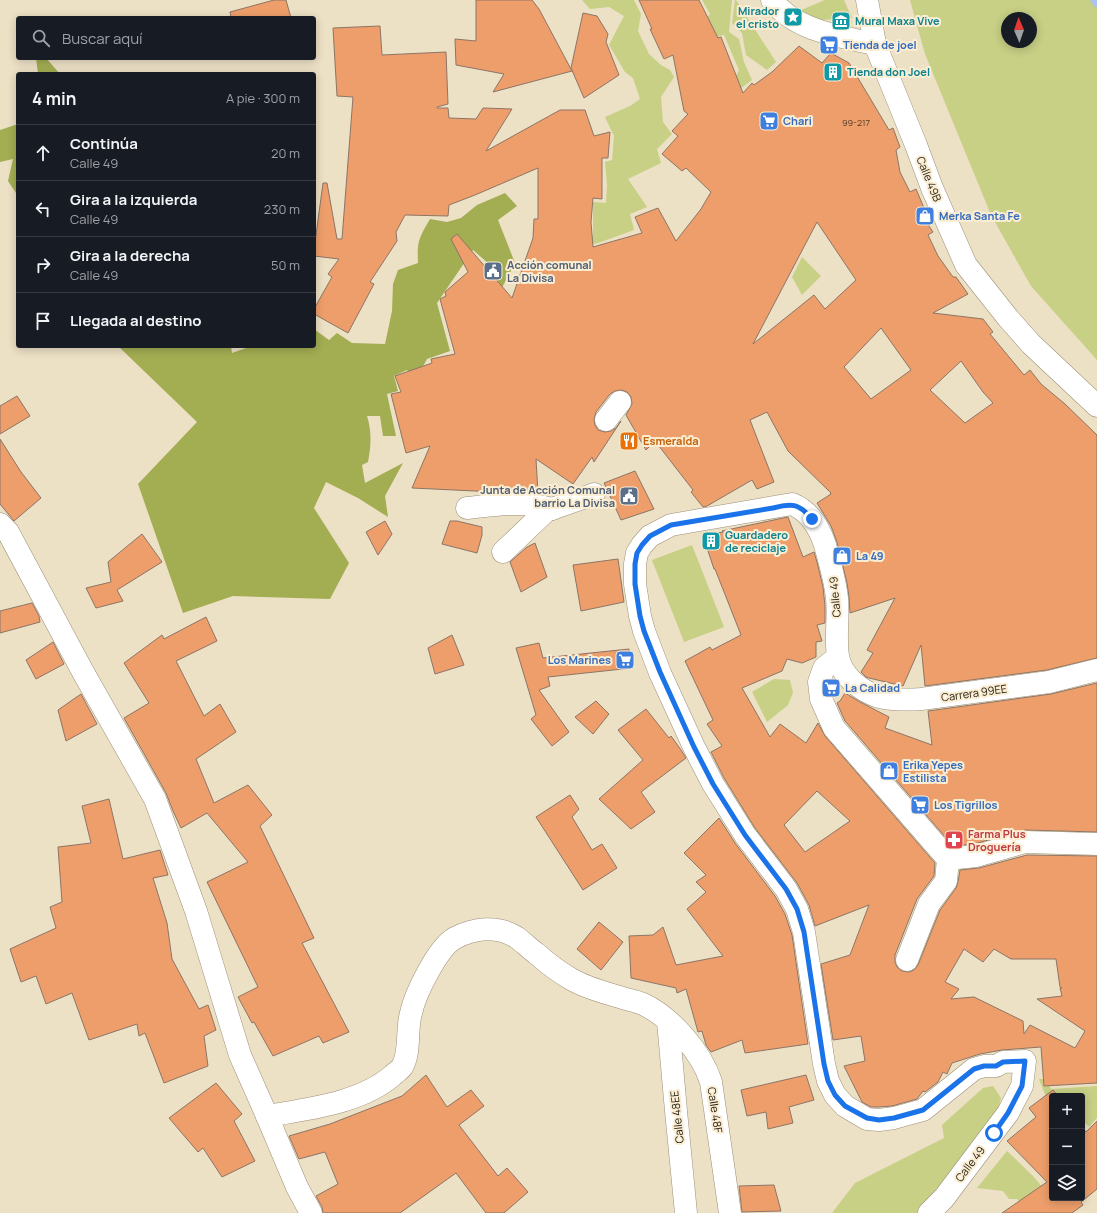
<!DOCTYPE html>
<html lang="es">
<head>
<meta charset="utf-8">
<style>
  :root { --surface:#171b24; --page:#242831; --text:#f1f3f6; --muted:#9ea1a6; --line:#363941 }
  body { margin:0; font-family:Manrope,sans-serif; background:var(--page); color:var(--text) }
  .controls { position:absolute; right:12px; bottom:12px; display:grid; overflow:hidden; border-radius:4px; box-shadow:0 2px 10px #0003 }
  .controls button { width:36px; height:36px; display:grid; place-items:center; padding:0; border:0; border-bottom:1px solid var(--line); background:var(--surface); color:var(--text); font:20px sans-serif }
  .compass { position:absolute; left:1001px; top:12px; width:36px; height:36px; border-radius:50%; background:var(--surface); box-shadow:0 2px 10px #0003; rotate:358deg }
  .stop { position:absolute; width:12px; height:12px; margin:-9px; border:3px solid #1a73e8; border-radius:50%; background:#fff }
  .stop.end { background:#1a73e8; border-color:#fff; box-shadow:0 1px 4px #0008 }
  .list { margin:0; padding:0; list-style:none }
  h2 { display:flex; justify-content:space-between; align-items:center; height:52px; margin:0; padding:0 16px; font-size:17px }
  h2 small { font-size:13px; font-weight:400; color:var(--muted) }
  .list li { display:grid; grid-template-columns:26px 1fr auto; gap:12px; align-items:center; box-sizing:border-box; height:56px; padding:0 16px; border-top:1px solid var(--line) }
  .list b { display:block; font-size:15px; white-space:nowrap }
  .list p { margin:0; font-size:13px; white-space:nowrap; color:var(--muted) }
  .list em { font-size:13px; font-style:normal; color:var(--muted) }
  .icon { flex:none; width:22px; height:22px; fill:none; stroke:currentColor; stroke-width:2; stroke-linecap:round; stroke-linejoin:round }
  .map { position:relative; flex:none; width:1097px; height:1213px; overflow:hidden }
  .search { position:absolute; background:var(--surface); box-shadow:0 2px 10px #0003; left:16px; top:16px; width:300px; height:44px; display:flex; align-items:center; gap:10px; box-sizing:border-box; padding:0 14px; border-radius:4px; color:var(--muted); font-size:15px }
  .panel { position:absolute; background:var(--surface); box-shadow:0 2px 10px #0003; left:16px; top:72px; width:300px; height:276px; border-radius:4px }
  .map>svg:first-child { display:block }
  .green { fill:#c7d085; fill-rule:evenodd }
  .forest { fill:#a3ad51 }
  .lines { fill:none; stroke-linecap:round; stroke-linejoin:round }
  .stream { stroke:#acc3f1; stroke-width:7 }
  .building { fill:#ed9e6a; stroke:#8d7566; fill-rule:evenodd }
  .minor-casing { stroke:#9c9078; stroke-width:23 }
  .minor { stroke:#fff; stroke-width:22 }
  .route { stroke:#1a73e8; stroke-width:5 }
  .labels { text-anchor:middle; stroke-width:4; stroke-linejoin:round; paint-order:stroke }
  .number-label { font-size:9px; fill:#543d29 }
  .culture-label { font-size:11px; font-weight:bold; fill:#0d838f; stroke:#faedd2; text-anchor:start }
  .shop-label { font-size:11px; font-weight:bold; fill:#366cbe; stroke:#faedd2; text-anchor:start }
  .street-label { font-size:11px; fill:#211d13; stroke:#faedd2 }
  .service-label { font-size:11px; font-weight:bold; fill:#4e5e75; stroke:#faedd2; text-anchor:start }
  .food-label { font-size:11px; font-weight:bold; fill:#c56008; stroke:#faedd2; text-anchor:start }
  .health-label { font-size:11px; font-weight:bold; fill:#be3a42; stroke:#faedd2; text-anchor:start }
</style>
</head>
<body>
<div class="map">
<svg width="1097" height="1213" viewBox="0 0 1097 1213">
  <rect width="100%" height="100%" fill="#ece0c5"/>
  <!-- green -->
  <g class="green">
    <polygon points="582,0 634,0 641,14 638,31 649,54 661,65 670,70 674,77 661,97 663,122 672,134 657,149 661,163 628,179 647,207 630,214 634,230 598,243 563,252 564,239 593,235 593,202 606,203 607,185 605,162 612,160 614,136 605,117 630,106 640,99 633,78 625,72 609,45 624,16 609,7 590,9"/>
    <polygon points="702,0 732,0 729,32 739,39 744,62 752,80 736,92 730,89 739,70 724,35 698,42 704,22 710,14"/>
    <polygon points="735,0 736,0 776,62 767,70 746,55 742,33 732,23"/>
    <polygon points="825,0 844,0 852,18 805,21 799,11"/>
    <path d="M910,0H1097V360L1031,286L991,215L925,54ZM1007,18H1031V42H1007Z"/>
    <polygon points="802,257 821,276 802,295 792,277"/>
    <polygon points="692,545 724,627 684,642 652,560"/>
    <polygon points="774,679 790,680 793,693 788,705 767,722 752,692"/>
    <polygon points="1039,1079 1046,1079 1051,1089 1097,1086 1097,1118 1089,1127 1082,1120 1082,1096 1052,1096 1046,1097"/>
    <polygon points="993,1086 1001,1098 997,1113 917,1213 832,1213 855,1183 944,1138 942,1125 983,1088"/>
    <polygon points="1007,1151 1033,1176 1050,1196 1031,1213 1017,1199 1009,1199 1003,1191 977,1188"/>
  </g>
  <!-- forest -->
  <g class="forest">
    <polygon points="36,58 46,58 60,74 38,74"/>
    <polygon points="18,124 18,196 8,181 13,159 0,162 0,130"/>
    <path d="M505,193L517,206L498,220L515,263L497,297L487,292L497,271L473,250L437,303L450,351L427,359L421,370L409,372L407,370L394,376L398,391L387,394L396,436H383L380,416H367C372,432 371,446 368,462L362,465L365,483L403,463L385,496L388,517L358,498L326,482L314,508L349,563L330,599L233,596L183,613L138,484L197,422L118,346H231L232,353L252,346H314V329L329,340L337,333L352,343L385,344L392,311L393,284L398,270L418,263C417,241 419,238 430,219L447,222L461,218L477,205Z"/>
  </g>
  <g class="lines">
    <!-- stream -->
    <polyline class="stream" points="1094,0 1097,4"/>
  </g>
  <!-- building -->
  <g class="building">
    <polygon points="274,0 286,0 291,18 231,18 230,12"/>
    <polygon points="476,0 532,0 539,9 572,71 493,92 504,74 456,65 455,39 476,41"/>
    <path d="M639,0H699L718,38L721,37L743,93L752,83L754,85L772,72L799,46L822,63L831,53L849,63L889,130L893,128L900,147L896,150L900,172L910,192L916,189L924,208L919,211L933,232L928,235L938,256L953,277H956L968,294L933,313L983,319L993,332L990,334L1024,375L1030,370L1041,384L1065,404L1097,435V658L1047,670L925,686L921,645L903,686L869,678L866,677L861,672L873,653L867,650L895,598L850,613L849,597L847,583L837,542L831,526L817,503L831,494L830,493H831L788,451L767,412L750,420L774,482L757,489L752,480L707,506L703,507L691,492L693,490L655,441L646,450L626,415L632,404L631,397L627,392L621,390L615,391L610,394L596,412L594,419L595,425L598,430L605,432L611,431L616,428L621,421L594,462L592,457L573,484L536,459L538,493L521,491L496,492L412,488L430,446L406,453L391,394L401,392L395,376L432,363L431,359L455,354L440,299L446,296L445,292L468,272L451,239L457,234L512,298L533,238L534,219H538V168L475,195L449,205L448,216L405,215L396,232L397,241L370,282L374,284L348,333L314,314V309L332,277L328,274L339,259L314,256V250L323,183H327L337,239H342L353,97L337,96L333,28L380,26L382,55L446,52L448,104L437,107V108H448L449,118L476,119L483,108L512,109L486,151L560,110H585L594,136L610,132L608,158H602V199L593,198L591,222L593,247L642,233L635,217L658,208L676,241L701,209L711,192L686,168L682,171L662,154L678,136L672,131L688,114L684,111L673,55L664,59L650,29H652ZM817,222L856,280L825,309L814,295L753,344ZM881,328L911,370L871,399L844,367ZM961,361L983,392L993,403L965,423L930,390Z"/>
    <polygon points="583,13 597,16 608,34 606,42 619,75 584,98 571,68"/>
    <polygon points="17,396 30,416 0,434 0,406"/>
    <polygon points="0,439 21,472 41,498 14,521 0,504"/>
    <polygon points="635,471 654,509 621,520 604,483"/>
    <path d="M788,517L803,557L814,552L817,562L823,587L825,606V623L817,625L822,641L816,642V657L802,663L787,659L782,671L742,688L770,737L780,724L806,743L818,723L825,736L935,863L934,876L917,899L895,955V962L897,967L902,971L909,972L914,970L918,965L940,910L956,888L958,882L960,870L979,868L1027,855L1097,856V1083L1044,1086L1041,1047L1002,1050L980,1054L952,1063L947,1074L943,1072L938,1082L925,1092L923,1091L917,1099L892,1106L879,1107H871L862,1102L844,1066L865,1061L861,1036L833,1040L821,964L850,955L869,905L815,926L809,905L797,883L755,828L724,778L711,752L722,746L707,724L713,720L685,661L710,647L712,650L741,635L715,569H714L703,536L723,532L722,531ZM817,791L850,821L805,852L784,825ZM964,949L983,962L994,949L1011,959H1056L1060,987L1062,988H1060L1062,996L1037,999L1085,1031L1075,1048L1030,1025L1024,1034L1023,1021L974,997L951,999L959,989L945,982Z"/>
    <polygon points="385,521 392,534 378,555 366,532"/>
    <polygon points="450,521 457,521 482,527 482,535 477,553 442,544"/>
    <polygon points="142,534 162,562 117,590 123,601 96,608 86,588 111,582 108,562"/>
    <polygon points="535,543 547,577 521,592 510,562 527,547"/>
    <polygon points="618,559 624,602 581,611 573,565"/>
    <polygon points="32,603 39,616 40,622 0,633 0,611"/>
    <polygon points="206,617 217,641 176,661 204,716 220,704 236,732 196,759 214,803 248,785 272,815 260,826 314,938 302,943 349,1032 323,1043 319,1036 273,1056 254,1022 252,1023 238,997 258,987 207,882 248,862 207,813 181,828 173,811 166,793 124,718 149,703 124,663 162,635 164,639"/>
    <polygon points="452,635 464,665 435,674 428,648"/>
    <polygon points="53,642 64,664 36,679 26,660"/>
    <polygon points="539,643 543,658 629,649 632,668 548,677 550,686 539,690 569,732 552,746 531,719 536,715 516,648"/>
    <polygon points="1097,683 1097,832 1025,830 974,844 953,846 845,721 837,703 840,701 845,693 860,702 889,717 885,728 932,745 928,711 1051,694"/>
    <polygon points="81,694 97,724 66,741 58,710"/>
    <polygon points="596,701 609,714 593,734 575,717"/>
    <polygon points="646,709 669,738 671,736 681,750 686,758 641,792 655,812 631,829 599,799 643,760 618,730"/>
    <polygon points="570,795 579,809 572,817 592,850 602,844 617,868 583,890 536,817"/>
    <polygon points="109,799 123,859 160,850 168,875 153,878 167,923 172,959 199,1009 208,1005 216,1030 204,1036 208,1066 164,1083 145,1033 139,1036 137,1024 89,1040 72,993 46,1004 36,976 21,982 10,949 56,928 50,907 62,902 58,847 91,843 82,806"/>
    <polygon points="719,818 735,843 775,896 785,914 792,935 808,1044 745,1053 742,1040 711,1052 706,1045 702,1031 698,1032 686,989 677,993 676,988 631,978 629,936 653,935 663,927 676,965 723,956 687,909 706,892 696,882 706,875 684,853"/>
    <polygon points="599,922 623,942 601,970 577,949"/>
    <polygon points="426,1075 447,1107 471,1090 484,1106 459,1125 498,1176 507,1168 528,1192 504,1213 486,1213 456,1173 400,1213 323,1213 322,1207 316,1196 338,1184 325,1152 299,1159 289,1136 330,1124 402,1096"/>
    <polygon points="806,1075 814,1100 789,1107 793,1123 768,1129 766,1112 747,1116 741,1090"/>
    <polygon points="216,1083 242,1114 234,1121 255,1161 222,1177 203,1148 198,1152 169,1118"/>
    <polygon points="1053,1090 1058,1096 1052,1096 1052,1198 1082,1198 1082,1127 1086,1132 1097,1121 1097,1189 1081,1202 1083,1205 1072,1213 1002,1213 1047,1182 1007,1141 1036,1117 1029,1108"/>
    <polygon points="774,1185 781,1211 742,1212 739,1186"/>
  </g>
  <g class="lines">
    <defs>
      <g id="minor">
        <path d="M772,0C795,31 839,36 875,44"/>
        <polyline points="867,0 875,44 916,145 932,188 966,265 1008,318 1031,344 1097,406"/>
        <polyline points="606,420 620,402"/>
        <path d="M467,508C495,505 524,500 552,509"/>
        <polyline points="0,524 8,532 83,672 155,799 196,911 240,1055 267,1116 297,1187 311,1213"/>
        <polyline points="503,552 546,511 594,494"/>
        <polyline points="838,657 824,668 819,682 821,699 834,728 948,859 946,881 929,904 907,960"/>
        <polyline points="948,859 976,856 1025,842 1097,844"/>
        <polyline points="668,1021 676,1111 686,1213"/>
        <path d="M267,1116C307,1109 362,1103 393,1075C396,1072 400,1070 402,1067C411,1052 406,1029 411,1013C415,994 438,947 455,938C474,928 497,925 516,937C523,942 530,949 537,954C547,963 559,972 571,979C588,989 607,993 626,999C631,1000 638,1002 643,1004C671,1017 702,1053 711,1082L730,1213"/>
        <path d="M929,1213L944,1198L1008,1113L1022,1086L1025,1061L1003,1062L996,1066H984L974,1069L923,1110L894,1118L879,1120L867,1119L845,1106L835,1095L828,1081L824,1064L804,932L797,909L786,889L745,835L713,784L694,747L660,673L644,631L640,616L635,584V564L637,553L642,545L650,536L671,525L792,504C810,511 819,527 825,545C830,563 835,580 837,598C839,617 835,637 838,656C841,676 861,691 879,697C890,700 910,700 921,699L1049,682L1097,670"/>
      </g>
    </defs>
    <!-- minor casing -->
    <use href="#minor" class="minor-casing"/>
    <!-- minor -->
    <use href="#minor" class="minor"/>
  </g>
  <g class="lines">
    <!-- route -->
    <path class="route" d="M812,519C799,503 791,503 773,508L671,525L650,536L642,545L637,553L635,564V584L640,616L644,631L660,672L694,747L713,784L745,835L786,889L797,909L804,932L824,1064L828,1081L835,1095L845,1106L867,1118L879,1120L894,1118L923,1110L974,1069L984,1066H996L1003,1062L1025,1061L1022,1086L1008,1113L994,1133"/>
  </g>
  <!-- icons -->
  <defs>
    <symbol id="sight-square" viewBox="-11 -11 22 22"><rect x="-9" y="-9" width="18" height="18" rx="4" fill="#0f9aa8" stroke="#faedd2"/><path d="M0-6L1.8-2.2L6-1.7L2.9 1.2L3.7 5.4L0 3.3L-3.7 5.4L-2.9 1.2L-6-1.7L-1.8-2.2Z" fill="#fff"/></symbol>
    <symbol id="museum-square" viewBox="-11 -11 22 22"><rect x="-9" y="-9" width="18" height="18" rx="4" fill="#0f9aa8" stroke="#faedd2"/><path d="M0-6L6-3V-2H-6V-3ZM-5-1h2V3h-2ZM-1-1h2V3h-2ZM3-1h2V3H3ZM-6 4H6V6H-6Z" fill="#fff"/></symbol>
    <symbol id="supermarket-square" viewBox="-11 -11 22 22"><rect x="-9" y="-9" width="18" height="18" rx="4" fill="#3f7fe0" stroke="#faedd2"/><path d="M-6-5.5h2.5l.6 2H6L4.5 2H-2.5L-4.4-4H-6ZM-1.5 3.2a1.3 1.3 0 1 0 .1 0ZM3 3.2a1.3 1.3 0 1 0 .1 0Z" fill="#fff"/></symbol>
    <symbol id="building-square" viewBox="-11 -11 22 22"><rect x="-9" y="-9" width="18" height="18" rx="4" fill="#0f9aa8" stroke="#faedd2"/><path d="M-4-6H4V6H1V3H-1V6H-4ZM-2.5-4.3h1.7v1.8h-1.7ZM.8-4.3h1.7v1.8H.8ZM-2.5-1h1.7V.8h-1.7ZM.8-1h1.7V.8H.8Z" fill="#fff"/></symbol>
    <symbol id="shop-square" viewBox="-11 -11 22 22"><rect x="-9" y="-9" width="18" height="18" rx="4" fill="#3f7fe0" stroke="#faedd2"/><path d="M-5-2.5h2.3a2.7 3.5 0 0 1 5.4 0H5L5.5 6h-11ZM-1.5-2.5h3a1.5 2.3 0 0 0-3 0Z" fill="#fff"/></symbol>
    <symbol id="civic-square" viewBox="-11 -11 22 22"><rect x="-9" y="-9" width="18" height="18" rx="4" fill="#5c6f8a" stroke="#faedd2"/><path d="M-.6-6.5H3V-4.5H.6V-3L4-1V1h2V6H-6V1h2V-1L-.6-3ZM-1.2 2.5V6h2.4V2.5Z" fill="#fff"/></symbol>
    <symbol id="restaurant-square" viewBox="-11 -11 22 22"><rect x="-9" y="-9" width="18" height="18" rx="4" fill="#e8710a" stroke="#faedd2"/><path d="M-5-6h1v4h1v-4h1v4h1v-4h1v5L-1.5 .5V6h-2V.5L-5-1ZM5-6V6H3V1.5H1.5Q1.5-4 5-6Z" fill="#fff"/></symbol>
    <symbol id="pharmacy-square" viewBox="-11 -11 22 22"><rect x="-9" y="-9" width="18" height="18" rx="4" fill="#e0444e" stroke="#faedd2"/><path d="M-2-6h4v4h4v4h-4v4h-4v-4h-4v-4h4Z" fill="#fff"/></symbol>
  </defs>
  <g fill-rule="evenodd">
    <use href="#sight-square" x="782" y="6" width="22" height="22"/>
    <use href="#museum-square" x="830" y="10" width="22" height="22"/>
    <use href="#supermarket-square" x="818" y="34" width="22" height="22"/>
    <use href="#building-square" x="822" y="61" width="22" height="22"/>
    <use href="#supermarket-square" x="758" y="110" width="22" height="22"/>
    <use href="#shop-square" x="914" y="205" width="22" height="22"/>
    <use href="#civic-square" x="482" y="260" width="22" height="22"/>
    <use href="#restaurant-square" x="618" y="430" width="22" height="22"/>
    <use href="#civic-square" x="618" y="485" width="22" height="22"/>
    <use href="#building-square" x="700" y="530" width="22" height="22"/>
    <use href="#shop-square" x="831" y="545" width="22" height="22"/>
    <use href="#supermarket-square" x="614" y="649" width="22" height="22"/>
    <use href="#supermarket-square" x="820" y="677" width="22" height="22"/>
    <use href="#shop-square" x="878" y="760" width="22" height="22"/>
    <use href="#supermarket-square" x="909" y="794" width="22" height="22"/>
    <use href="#pharmacy-square" x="943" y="829" width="22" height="22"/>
  </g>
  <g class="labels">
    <!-- number labels -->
    <g class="number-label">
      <text x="856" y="126">99-217</text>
    </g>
    <!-- culture labels -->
    <g class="culture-label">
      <text x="779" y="15" text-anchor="end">Mirador<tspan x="779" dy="13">el cristo</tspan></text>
      <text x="855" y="25">Mural Maxa Vive</text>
      <text x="847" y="76">Tienda don Joel</text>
      <text x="725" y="539">Guardadero<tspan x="725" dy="13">de reciclaje</tspan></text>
    </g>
    <!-- shop labels -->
    <g class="shop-label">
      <text x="843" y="49">Tienda de joel</text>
      <text x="783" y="125">Chari</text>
      <text x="939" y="220">Merka Santa Fe</text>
      <text x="856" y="560">La 49</text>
      <text x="611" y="664" text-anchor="end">Los Marines</text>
      <text x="845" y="692">La Calidad</text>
      <text x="903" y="769">Erika Yepes<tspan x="903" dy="13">Estilista</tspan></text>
      <text x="934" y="809">Los Tigrillos</text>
    </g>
    <!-- street labels -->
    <g class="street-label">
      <text transform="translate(929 179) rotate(68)" y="4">Calle 49B</text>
      <text transform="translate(835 597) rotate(-95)" y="4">Calle 49</text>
      <text transform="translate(974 693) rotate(-8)" y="4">Carrera 99EE</text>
      <text transform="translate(715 1110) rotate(81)" y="4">Calle 48F</text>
      <text transform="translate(677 1117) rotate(-96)" y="4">Calle 48EE</text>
      <text transform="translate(970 1164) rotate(-53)" y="4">Calle 49</text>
    </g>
    <!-- service labels -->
    <g class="service-label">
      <text x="507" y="269">Acción comunal<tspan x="507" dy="13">La Divisa</tspan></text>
      <text x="615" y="494" text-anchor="end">Junta de Acción Comunal<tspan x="615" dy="13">barrio La Divisa</tspan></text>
    </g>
    <!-- food labels -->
    <g class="food-label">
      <text x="643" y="445">Esmeralda</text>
    </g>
    <!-- health labels -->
    <g class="health-label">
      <text x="968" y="838">Farma Plus<tspan x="968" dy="13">Droguería</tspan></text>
    </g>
  </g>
</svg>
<div class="controls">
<button>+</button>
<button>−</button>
<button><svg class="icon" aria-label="layers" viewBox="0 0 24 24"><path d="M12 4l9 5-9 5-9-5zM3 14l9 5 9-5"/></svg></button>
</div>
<svg class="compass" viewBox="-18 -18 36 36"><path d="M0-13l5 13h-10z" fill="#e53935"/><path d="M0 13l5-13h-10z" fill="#9ea1a6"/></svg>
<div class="stop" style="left:994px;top:1133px"></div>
<div class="stop end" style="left:812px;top:519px"></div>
<div class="search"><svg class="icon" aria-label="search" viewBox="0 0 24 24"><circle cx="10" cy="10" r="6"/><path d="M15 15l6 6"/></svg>Buscar aquí</div>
<section class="panel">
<h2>4 min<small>A pie · 300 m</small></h2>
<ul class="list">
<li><svg class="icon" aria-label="ahead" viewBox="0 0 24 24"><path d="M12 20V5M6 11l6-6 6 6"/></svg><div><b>Continúa</b><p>Calle 49</p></div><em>20 m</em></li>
<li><svg class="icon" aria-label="left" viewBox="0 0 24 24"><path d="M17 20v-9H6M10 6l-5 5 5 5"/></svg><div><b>Gira a la izquierda</b><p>Calle 49</p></div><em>230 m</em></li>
<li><svg class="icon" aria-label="right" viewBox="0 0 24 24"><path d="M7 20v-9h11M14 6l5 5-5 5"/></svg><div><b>Gira a la derecha</b><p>Calle 49</p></div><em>50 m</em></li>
<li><svg class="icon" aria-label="arrive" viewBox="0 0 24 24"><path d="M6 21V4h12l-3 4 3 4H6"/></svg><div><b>Llegada al destino</b></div></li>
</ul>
</section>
</div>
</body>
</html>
